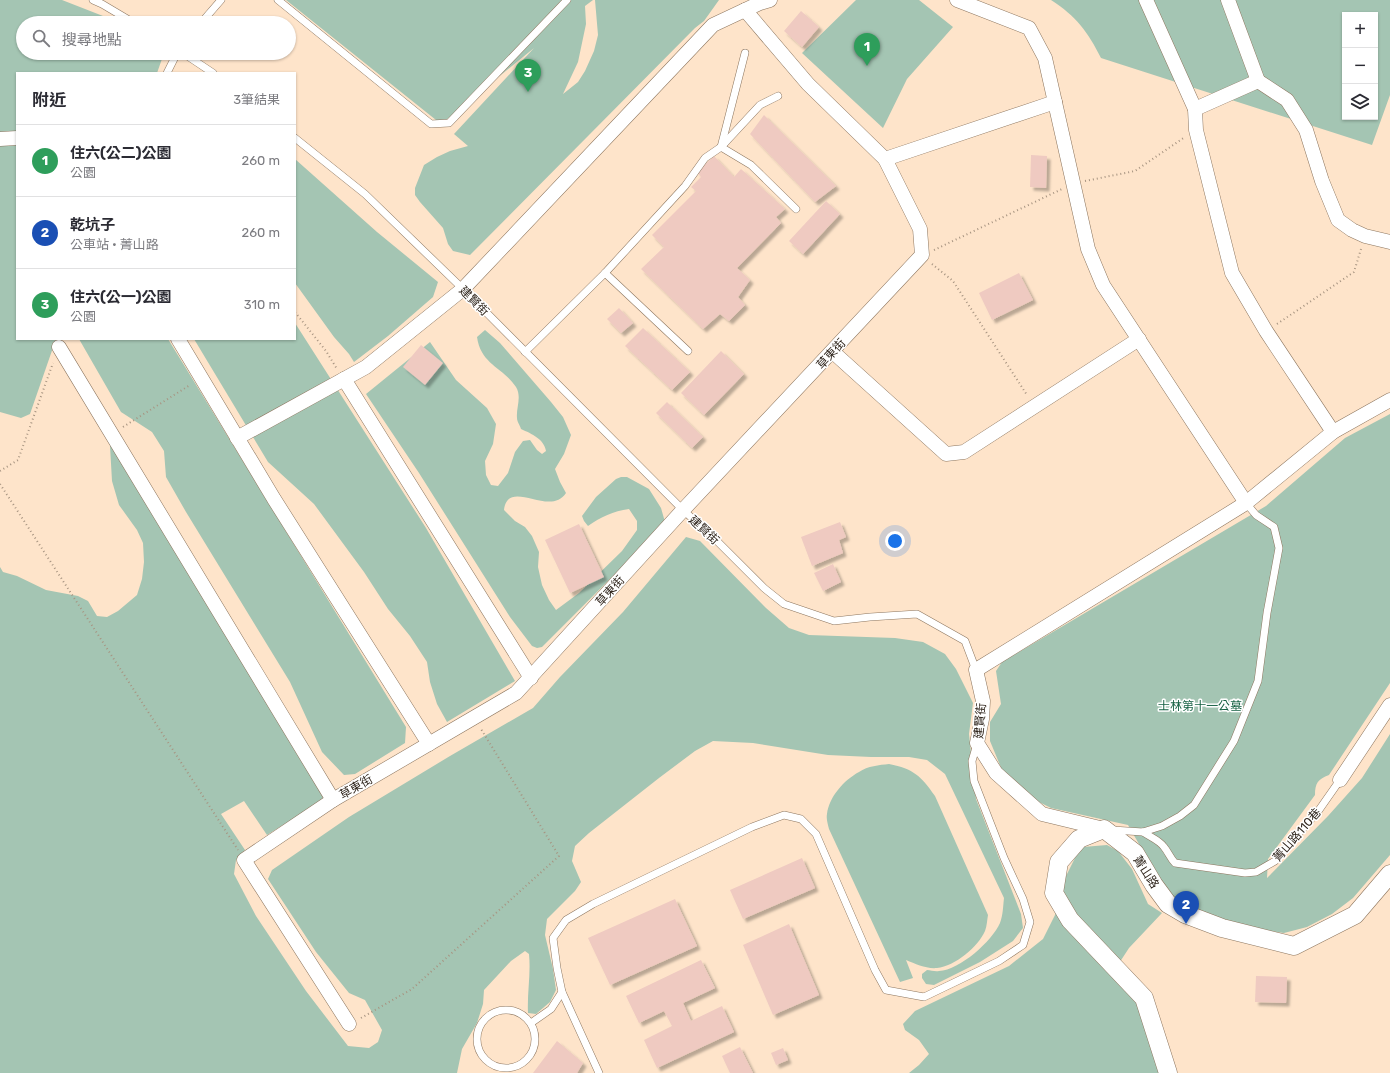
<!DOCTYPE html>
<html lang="zh-TW">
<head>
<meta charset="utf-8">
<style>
  :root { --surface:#fff; --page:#f7f7f7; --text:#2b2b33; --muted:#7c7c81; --line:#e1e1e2; --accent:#0b8043 }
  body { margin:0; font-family:Rubik,"Noto Sans TC",sans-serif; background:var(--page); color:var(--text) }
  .controls { position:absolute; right:12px; top:12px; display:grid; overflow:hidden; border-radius:0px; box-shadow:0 1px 3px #0004 }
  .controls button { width:36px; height:36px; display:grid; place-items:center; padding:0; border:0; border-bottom:1px solid var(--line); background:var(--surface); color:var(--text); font:20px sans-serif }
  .you { position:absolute; left:895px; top:541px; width:14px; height:14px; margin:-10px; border:3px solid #fff; border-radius:50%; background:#1a73e8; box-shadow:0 0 0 6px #1a73e833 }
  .badge { display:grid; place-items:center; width:26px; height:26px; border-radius:50%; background:var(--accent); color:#fff; font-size:13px; font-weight:700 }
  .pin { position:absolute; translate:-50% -33px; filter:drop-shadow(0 1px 2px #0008) }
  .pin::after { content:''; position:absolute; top:21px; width:14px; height:12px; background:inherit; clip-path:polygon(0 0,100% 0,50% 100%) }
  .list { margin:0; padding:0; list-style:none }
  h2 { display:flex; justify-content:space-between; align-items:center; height:52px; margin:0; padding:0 16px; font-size:17px }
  h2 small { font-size:13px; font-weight:400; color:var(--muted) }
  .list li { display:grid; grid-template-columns:26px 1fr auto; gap:12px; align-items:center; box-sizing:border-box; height:72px; padding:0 16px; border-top:1px solid var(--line) }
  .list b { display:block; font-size:15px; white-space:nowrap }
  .list p { margin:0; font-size:13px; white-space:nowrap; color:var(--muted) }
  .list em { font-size:13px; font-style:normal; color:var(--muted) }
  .icon { flex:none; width:22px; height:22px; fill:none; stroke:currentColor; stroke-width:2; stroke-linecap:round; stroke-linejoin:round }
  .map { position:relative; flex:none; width:1390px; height:1073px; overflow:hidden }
  .search { position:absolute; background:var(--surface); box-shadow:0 1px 3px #0004; left:16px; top:16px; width:280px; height:44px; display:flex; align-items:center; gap:10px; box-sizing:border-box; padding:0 14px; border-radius:22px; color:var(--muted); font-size:15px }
  .panel { position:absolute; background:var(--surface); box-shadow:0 1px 3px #0004; left:16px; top:72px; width:280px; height:268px; border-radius:0px }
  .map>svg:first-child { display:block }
  .green { fill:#a4c5b3; fill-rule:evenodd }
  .building { fill:#efcac1; filter:url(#shadow) }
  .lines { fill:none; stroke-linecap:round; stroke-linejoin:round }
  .service-casing { stroke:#8d765f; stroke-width:8 }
  .minor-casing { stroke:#8d765f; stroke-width:15 }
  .tertiary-casing { stroke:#8d765f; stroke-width:19 }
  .path { stroke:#a79481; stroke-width:2; stroke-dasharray:1 3; stroke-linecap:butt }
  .service { stroke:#fff; stroke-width:7 }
  .minor { stroke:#fff; stroke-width:14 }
  .tertiary { stroke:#fff; stroke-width:18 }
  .labels { text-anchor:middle; stroke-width:3; stroke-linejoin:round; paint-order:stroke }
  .street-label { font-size:12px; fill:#2e241b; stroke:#fff }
  .park-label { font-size:12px; fill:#166143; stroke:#fff }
</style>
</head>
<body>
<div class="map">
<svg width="1390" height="1073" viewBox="0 0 1390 1073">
  <defs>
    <filter id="shadow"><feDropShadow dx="3.5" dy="3.5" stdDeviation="1" flood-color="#0004"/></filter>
  </defs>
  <rect width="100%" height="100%" fill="#fee4ca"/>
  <!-- green -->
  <g class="green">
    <polygon points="0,0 62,0 103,16 114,23 23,23 23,53 162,53 163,56 157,73 17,73 17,339 56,339 30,414 21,418 0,412"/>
    <polygon points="286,0 593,0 585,6 586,24 578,62 563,94 578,82 585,71 594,51 598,35 595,0 719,0 704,21 695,28 470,255 453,251 448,244 443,228 420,202 415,195 415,188 424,165 437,157 450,151 468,146 454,134 534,48 441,124"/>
    <polygon points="856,0 919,0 953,27 907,79 883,128 802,53"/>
    <path d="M1051,0H1390V95L1372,145L1101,58C1088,32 1076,16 1051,0ZM1345,15H1375V117H1345Z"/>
    <polygon points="295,159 377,232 438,282 433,297 388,336 354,362 349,354 334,337 295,283"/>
    <polygon points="295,323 426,528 515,681 447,722 437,704 430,682 427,662 410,636 388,609 364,572 314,504 268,462 194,339 295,339"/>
    <path d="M485,330L500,343L551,402L563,417L571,435L564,454L555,469L560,482L566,493C550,518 508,477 504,510L515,521L525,527L532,536L539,552L538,567L542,585L549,600L556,610L579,593L622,551L637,530V521L629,509C613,511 601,517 588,526L584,521L582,516L596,497L616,479L621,477H627L649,489L661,508L665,522L639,550L542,647L537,648L532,646L510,617L419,473L366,394L430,342L456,380L487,408L496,424L493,444L485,461L486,475L491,485L498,486L508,473L515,452L523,441L530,440L537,450L542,454L546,451C544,439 532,434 521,429C520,425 517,422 517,418C516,408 522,397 516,387C503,367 481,365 477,337Z"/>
    <polygon points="79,339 168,339 406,727 405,743 355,774 344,775 322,752 290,682 186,512 166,477 164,451 152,432 121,412"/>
    <path d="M1390,414V683L1329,775C1318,779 1315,783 1315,795L1268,859L1267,878L1328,816L1362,778L1390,734V855L1353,898L1332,914L1307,927L1284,933L1257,929L1207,915L1185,907L1166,891L1128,825L1051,808L1021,793L1002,770L990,741V722L1001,704L996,671L1002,662L1266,506L1345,438Z"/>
    <path d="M113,443L325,794L323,800L267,835L244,801L221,814L245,850L236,860L234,874L256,916L306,991L348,1046L369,1048L378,1042L382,1030L365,1000L349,993L316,952L268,879L272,870L349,817L450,756L533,708L560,677L623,612L686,537L700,541L766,608L789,628L809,635L895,638L923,642L945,654L956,669L973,703L969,734L976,799L1021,914L1023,928L1013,941L980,962L934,985L926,984L922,978V974L927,970C931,970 935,972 939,971C960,970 992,941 1000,923C1003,915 1003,907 1004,898L945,774L927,760L909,757H871L828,755L753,743L713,741L695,751L659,778L589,833L575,846L572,861L581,882L575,891L547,919L545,935L553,969L556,990L550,1002L536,1014L528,1013C527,993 531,974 529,954L525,951L511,961L484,990L483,1004L477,1023L462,1049L457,1073H0V567L3,572L17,576L46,590L78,596L88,601L97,616L107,617L118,611L137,595L142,579L144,562L143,543L137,530L119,505L112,481L110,446Z"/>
    <path d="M889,764C914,769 921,776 935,796L988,915C987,920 987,926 985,931C978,947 955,966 937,968C926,969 916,964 906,960L913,978L900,982L829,829C828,825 826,818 827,814C829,797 844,780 859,772C868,766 879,765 889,764Z"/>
    <polygon points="1107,845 1118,851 1132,869 1148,904 1162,913 1129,948 1112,974 1137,1000 1162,1073 909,1073 919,1065 929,1054 919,1040 905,1030 903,1024 915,1011 1009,966 1043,939 1055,915 1066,876 1078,852 1083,847"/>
  </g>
  <!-- building -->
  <g class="building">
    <polygon points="801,11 819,27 802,47 784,31"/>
    <polygon points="764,115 836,186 815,202 750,134"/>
    <polygon points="1031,155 1047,156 1046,188 1030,187"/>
    <polygon points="714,156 734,177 741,169 785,209 776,217 781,223 737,268 750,280 738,297 745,305 729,321 720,314 703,329 641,269 664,247 652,235 696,191 691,187 701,177 697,172"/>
    <polygon points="826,201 840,214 803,254 789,241"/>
    <polygon points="1019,273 1033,300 992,320 979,293"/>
    <polygon points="619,308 633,323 621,333 607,319"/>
    <polygon points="643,328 690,372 672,390 625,346"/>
    <polygon points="421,345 443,363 425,385 403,367"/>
    <polygon points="721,351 744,374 704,415 681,393"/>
    <polygon points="667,402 703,437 692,448 656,413"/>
    <polygon points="840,522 846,537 839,540 843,553 812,566 801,537"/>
    <polygon points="579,524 604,577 570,593 545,540"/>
    <polygon points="833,564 841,582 823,591 814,573"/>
    <polygon points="802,858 815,888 743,919 730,890"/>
    <polygon points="675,899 697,946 610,985 588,938"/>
    <polygon points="789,924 819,995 773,1015 743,945"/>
    <polygon points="701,960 715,988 683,1003 691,1021 722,1006 734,1032 657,1068 644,1040 672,1026 664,1011 639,1023 626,996"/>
    <polygon points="1256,976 1287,977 1286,1003 1255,1002"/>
    <polygon points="557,1041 583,1063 577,1073 533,1073"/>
    <polygon points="740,1047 753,1073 730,1073 722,1056"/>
    <polygon points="783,1048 788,1060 776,1065 771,1053"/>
  </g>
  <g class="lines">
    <defs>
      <g id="service">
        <polyline points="93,0 102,4 134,23"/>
        <polyline points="278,0 431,124 449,123 567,0"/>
        <polyline points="201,23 221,0"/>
        <polyline points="183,53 213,73"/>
        <polyline points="745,53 721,147 751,165 796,209"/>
        <polyline points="167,73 177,53"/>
        <polyline points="295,138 365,194 463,289 683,510 714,538 764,588 784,604 834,621 870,617 917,614 965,641 976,670"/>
        <polyline points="605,273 688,351"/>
        <polyline points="525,352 605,273 685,186 705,158 721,147 760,105 778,96"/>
        <polyline points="1112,830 1143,832 1162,826 1180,816 1194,805 1234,741 1258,681 1267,613 1279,548 1274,527 1256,515 1246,503"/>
        <path d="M1143,832C1150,837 1159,840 1164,847C1169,853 1170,858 1175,863L1245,873L1256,872L1275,861L1319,810L1340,780"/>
        <polyline points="562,992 599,1073"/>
        <circle cx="506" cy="1039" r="29"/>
        <polyline points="531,1023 551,1009 562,992 557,968 553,938 566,920 593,904 752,827 784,815 801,819 816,834 875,970 886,990 924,997 999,961 1023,945 1030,922 1023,899 1004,858 974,781 972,761 977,744"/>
      </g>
      <g id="minor">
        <polyline points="957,0 1029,28 1045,58 1088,249 1103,285 1246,503"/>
        <polyline points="1146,0 1195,109 1196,130 1232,273 1266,331 1333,432"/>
        <polyline points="1228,0 1258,81"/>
        <polyline points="1195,109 1258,81 1287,100 1306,130 1322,181 1338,220 1352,230 1365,236 1390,242"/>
        <polyline points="0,139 17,138"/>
        <polyline points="885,159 1055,102"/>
        <polyline points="178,339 274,499 429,744"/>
        <polyline points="59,347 333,800"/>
        <polyline points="833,352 946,454 964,452 1139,339"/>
        <polyline points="344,379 531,678"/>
        <polyline points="237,438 366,367 463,289 713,25 760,3 770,0"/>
        <polyline points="1340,780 1390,705"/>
        <polyline points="1104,829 1042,814 996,773 977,743 982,719 983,701 976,670 1246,503 1333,432 1390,400"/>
        <polyline points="349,1024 244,860 333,800 516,693 683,510 922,255 920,229 885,159 808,84 745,10"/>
      </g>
      <polyline id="tertiary" points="1168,1073 1144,998 1070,920 1054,893 1059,862 1079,839 1104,829 1135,853 1154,885 1168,904 1185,914 1222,928 1294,946 1355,915 1390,874"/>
    </defs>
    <!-- service casing -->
    <use href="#service" class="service-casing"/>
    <!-- minor casing -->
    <use href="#minor" class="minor-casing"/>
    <!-- tertiary casing -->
    <use href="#tertiary" class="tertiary-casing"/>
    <!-- path -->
    <g class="path">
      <polyline points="1085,181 1135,171 1185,137"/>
      <polyline points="934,250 1062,189"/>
      <polyline points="932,264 953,281 1027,395"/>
      <polyline points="295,312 326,351 337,369"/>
      <polyline points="1277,324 1354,272 1361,249"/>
      <polyline points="123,427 190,385"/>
      <polyline points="0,471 18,460 53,363"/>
      <polyline points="0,484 238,850"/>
      <polyline points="361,1018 412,989 559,856 481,729"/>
    </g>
    <!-- service -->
    <use href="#service" class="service"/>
    <!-- minor -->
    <use href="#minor" class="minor"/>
    <!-- tertiary -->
    <use href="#tertiary" class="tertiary"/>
  </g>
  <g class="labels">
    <!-- street labels -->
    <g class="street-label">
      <text transform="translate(474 301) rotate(45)" y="4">建賢街</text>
      <text transform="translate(831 354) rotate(-47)" y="4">草東街</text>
      <text transform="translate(704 530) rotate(43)" y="4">建賢街</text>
      <text transform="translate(610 591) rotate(-48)" y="4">草東街</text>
      <text transform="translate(980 721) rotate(-85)" y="4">建賢街</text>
      <text transform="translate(356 787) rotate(-30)" y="4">草東街</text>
      <text transform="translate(1297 835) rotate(-49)" y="4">菁山路110巷</text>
      <text transform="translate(1146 872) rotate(57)" y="4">菁山路</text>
    </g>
    <!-- park labels -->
    <g class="park-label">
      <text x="1200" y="710">士林第十一公墓</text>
    </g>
  </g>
</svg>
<div class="controls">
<button>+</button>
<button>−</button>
<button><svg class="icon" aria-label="layers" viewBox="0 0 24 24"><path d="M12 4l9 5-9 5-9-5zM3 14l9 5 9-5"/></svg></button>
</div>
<div class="you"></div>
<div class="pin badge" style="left:867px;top:66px;background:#2e9e5b">1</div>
<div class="pin badge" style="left:1186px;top:924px;background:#1a4fb4">2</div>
<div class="pin badge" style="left:528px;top:92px;background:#2e9e5b">3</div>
<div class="search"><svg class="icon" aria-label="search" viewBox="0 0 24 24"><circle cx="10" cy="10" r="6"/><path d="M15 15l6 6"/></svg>搜尋地點</div>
<section class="panel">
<h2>附近<small>3筆結果</small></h2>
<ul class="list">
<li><span class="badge" style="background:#2e9e5b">1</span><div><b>住六(公二)公園</b><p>公園</p></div><em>260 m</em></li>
<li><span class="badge" style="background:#1a4fb4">2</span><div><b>乾坑子</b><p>公車站 · 菁山路</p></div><em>260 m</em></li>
<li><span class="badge" style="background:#2e9e5b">3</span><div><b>住六(公一)公園</b><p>公園</p></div><em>310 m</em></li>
</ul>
</section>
</div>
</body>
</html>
